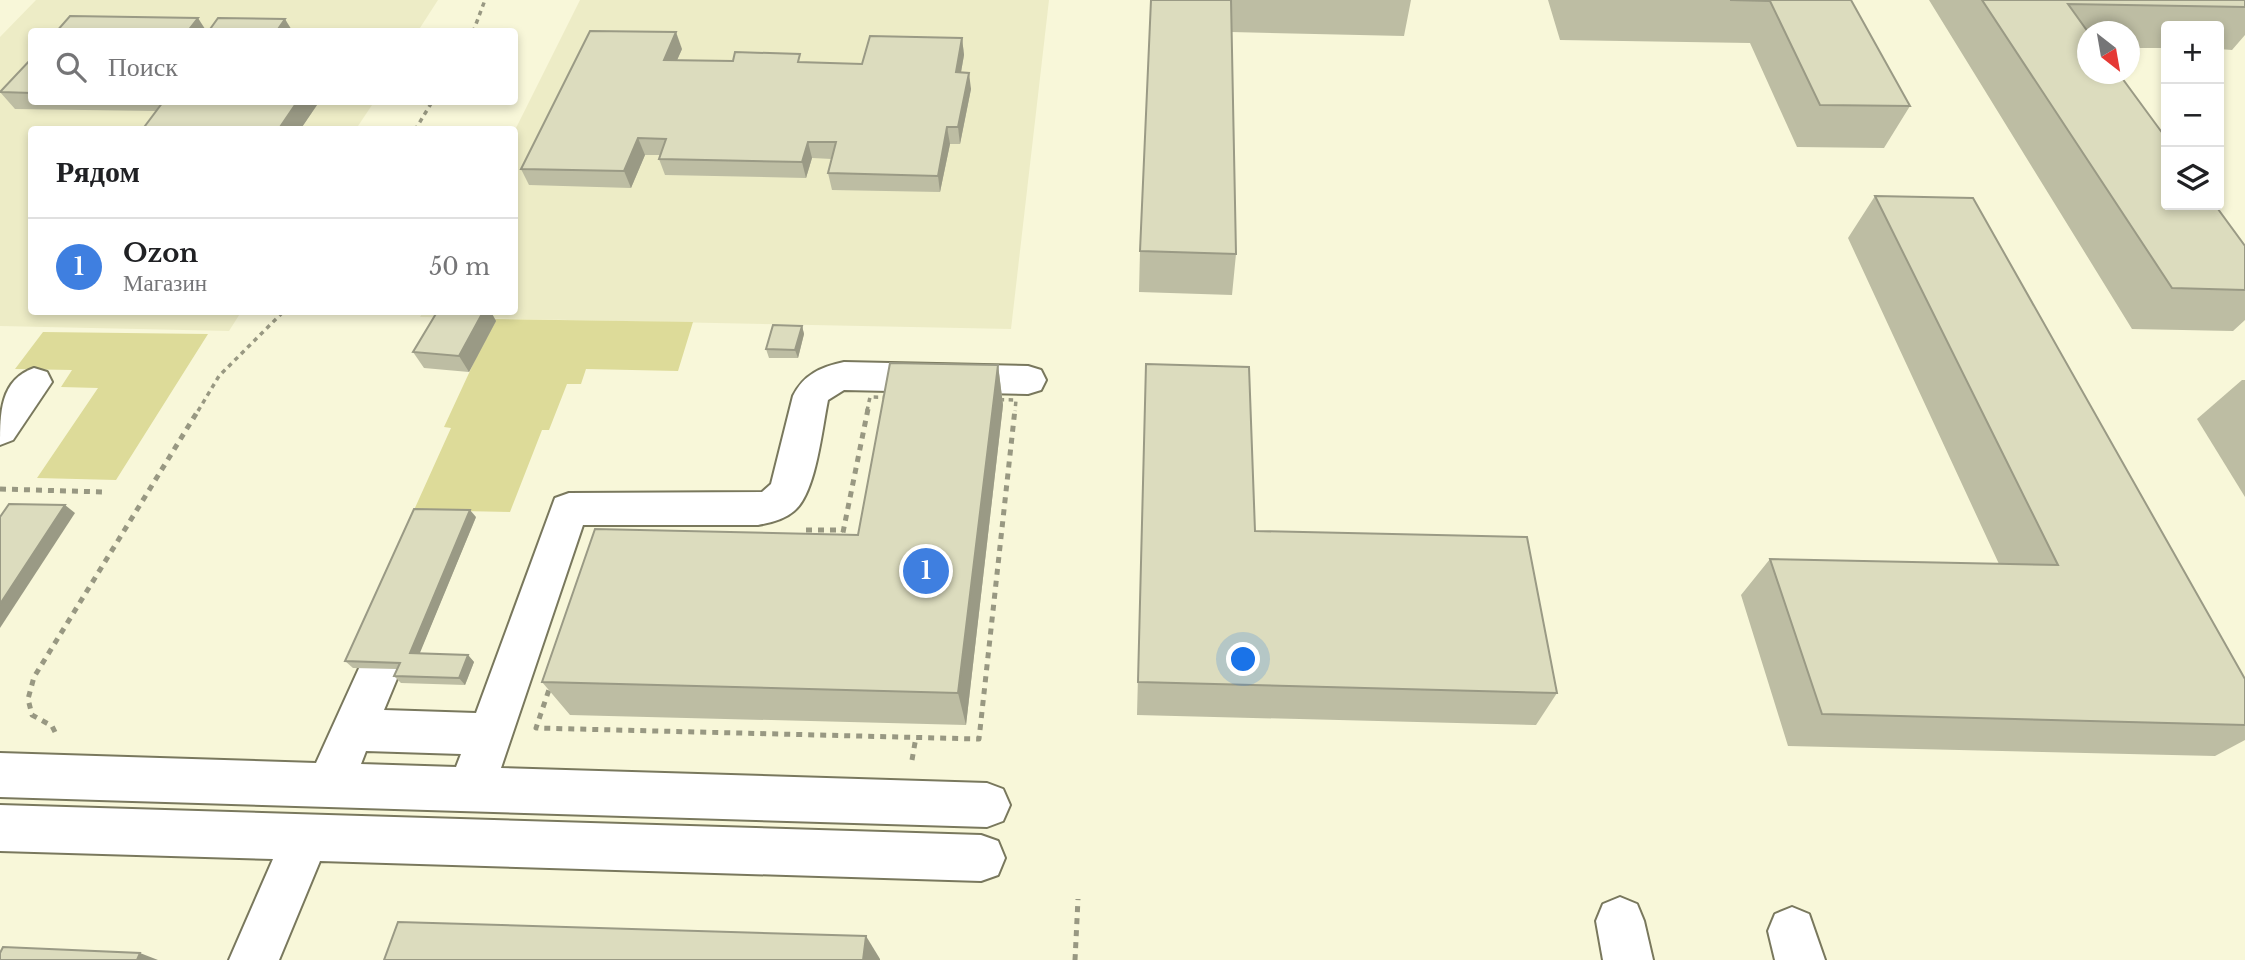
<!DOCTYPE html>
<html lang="ru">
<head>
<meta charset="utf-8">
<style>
  :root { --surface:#fff; --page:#f2f2f2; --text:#202124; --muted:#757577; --line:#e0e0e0; --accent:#d93025 }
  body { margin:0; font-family:"Libre Baskerville",serif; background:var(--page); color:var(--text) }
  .controls { position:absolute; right:21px; top:21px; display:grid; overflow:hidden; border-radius:7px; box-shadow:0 4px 10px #0003 }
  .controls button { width:63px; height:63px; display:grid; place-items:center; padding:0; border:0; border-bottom:2px solid var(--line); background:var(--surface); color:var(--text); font:35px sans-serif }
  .compass { position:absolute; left:2077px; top:21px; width:63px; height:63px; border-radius:50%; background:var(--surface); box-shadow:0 4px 10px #0003; rotate:149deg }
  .you { position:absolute; left:1244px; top:660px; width:24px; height:24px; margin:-18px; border:5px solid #fff; border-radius:50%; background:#1a73e8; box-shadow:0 0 0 10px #1a73e833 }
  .badge { display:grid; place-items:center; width:46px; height:46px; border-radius:50%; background:var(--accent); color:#fff; font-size:23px; font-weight:700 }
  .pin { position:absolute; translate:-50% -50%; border:4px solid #fff; box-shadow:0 2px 7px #0006 }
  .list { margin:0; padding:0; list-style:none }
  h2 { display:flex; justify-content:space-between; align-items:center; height:91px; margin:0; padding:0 28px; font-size:30px }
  h2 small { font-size:23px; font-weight:400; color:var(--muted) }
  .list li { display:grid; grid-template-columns:46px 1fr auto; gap:21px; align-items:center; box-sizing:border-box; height:98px; padding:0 28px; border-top:2px solid var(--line) }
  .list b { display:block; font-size:26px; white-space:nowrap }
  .list p { margin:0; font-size:23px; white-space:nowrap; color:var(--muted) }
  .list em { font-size:23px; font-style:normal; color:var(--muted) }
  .icon { flex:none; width:38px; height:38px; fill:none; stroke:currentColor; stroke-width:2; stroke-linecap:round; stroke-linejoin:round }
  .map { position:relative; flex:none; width:2245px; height:960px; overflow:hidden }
  .search { position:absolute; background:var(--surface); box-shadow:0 4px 10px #0003; left:28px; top:28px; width:490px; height:77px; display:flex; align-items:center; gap:18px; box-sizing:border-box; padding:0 24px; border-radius:7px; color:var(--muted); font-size:26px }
  .panel { position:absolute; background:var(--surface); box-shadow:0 4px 10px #0003; left:28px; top:126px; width:490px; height:189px; border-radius:7px }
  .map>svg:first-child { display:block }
  .built { fill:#edecc6 }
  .green { fill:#dddb99 }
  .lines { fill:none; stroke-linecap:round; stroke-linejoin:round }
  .minor-casing { stroke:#79785d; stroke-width:4 }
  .path-far1 { stroke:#989882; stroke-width:3.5; stroke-dasharray:4.5 4.5; stroke-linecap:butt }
  .path { stroke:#989882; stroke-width:5; stroke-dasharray:6 6; stroke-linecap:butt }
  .minor { fill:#fff; fill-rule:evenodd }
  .wall { fill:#bdbda3 }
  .shaded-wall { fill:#9a9a85 }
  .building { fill:#dcdcbe; stroke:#9a9a85; stroke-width:2 }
</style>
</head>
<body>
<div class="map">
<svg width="2245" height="960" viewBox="0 0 2245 960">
  <rect width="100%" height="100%" fill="#f8f7d9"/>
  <!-- built -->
  <g class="built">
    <polygon points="36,0 438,0 418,31 32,32 32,102 374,102 356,129 32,130 32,312 241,312 229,331 0,326 0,37"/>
    <polygon points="580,0 1049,0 1011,329 420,317 423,312 514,312 515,130"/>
  </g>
  <!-- green -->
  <g class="green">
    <polygon points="494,319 693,322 678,371 586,369 581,384 567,384 549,430 542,430 510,512 414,510 451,428 444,427"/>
    <polygon points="43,332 208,334 116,480 37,478 98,388 61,387 72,370 15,369"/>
  </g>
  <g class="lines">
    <defs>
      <g id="minor">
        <path d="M844,362L1028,366L1041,370L1046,380L1041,390L1028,394L844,390L828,400C822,429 816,493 794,511C785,519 770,523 758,525H583L501,768L987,783L1003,789L1010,805L1003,821L987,827L0,797V753L316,763L365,655L380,650L395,655L401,669L384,710L476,713L555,498L569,493L762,492L771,484L793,396C804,374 821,367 844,362ZM366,751L461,754L456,767L361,764Z"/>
        <path d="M34,368L47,372L52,382L13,440L0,445C0,413 0,380 34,368Z"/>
        <polygon points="0,805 981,835 998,841 1005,858 998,875 981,881 320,861 279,960 229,960 273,859 0,851"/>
        <polygon points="1620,897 1637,904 1644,921 1653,960 1603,960 1596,921 1603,904"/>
        <polygon points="1792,907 1809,914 1825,960 1775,960 1768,931 1775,914"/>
      </g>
    </defs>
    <!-- minor casing -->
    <use href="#minor" class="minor-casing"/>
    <!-- path-far1 -->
    <g class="path-far1">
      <polyline points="473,32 485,0"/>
      <polyline points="415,130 432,102"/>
      <polyline points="198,411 219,376 283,312"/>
      <polyline points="867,411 870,397 1016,400 1015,411"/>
    </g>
    <!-- path -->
    <g class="path">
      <polyline points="868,409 837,562 594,557 536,728 979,739 1015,409"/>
      <polyline points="0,489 103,492"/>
      <polyline points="806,530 843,530"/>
      <polyline points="55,732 52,726 32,715 28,699 34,677 199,409"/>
      <polyline points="912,760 916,737"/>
      <polyline points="1075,960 1078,899"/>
    </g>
    <!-- minor -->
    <use href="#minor" class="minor"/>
  </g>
  <!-- wall -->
  <g class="wall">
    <polygon points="1151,0 1411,0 1404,36 1231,32 1236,254 1232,295 1139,292 1140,251"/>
    <polygon points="1548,0 1851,0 1910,106 1884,148 1797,147 1750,43 1560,40"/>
    <polygon points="1929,0 2245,0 2245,35 2232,50 2219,49 2219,26 2166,26 2166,48 2130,48 2130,32 2088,32 2245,246 2245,320 2233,331 2132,329"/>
    <polygon points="962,38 964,55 961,72 971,89 960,144 950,144 940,192 832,190 828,173 832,159 812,158 806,178 665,175 659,159 660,155 645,155 631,188 529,185 521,169 682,49 677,60 862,64"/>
    <polygon points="32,58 32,102 319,102 300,130 156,111 15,109 0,92"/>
    <polygon points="1875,196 2245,679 2245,740 2215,756 1788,746 1741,595 1770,559 1999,564 1848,238"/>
    <polygon points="437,312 491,312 496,321 469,372 424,368 413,352"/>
    <polygon points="802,326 804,334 798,358 769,358 766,349"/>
    <polygon points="1146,364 1255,531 1557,693 1536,725 1137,715"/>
    <polygon points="998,365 1003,405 966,725 570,715 542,682 858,535"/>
    <polygon points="2242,380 2245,380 2245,497 2197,419"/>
    <polygon points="476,517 419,654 468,655 474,662 465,685 401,683 394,676 397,669 353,668 345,661"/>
  </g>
  <!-- shaded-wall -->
  <g class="shaded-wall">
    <polygon points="198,18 207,32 187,32"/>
    <polygon points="285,19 293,32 276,32"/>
    <polygon points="676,32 682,49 670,76 664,60"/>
    <polygon points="962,38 964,55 958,89 956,72"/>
    <polygon points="969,73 971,89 960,144 958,127"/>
    <polygon points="297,102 319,102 300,130 278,130"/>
    <polygon points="947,127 950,144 940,192 938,176"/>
    <polygon points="638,138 645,155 631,188 624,171"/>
    <polygon points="808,142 812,158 806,178 802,162"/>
    <polygon points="483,312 491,312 496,321 469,372 459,356"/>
    <polygon points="802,326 804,334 798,358 795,350"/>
    <polygon points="998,365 1003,405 966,725 958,693"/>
    <polygon points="65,505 75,513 0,628 0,604"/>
    <polygon points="470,510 476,517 417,660 410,653"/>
    <polygon points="468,655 474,662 465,685 459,678"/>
    <polygon points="866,936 880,959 880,960 863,960"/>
    <polygon points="140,953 158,960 137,960"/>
  </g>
  <!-- building -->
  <g class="building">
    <polygon points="1151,0 1231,0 1236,254 1140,251"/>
    <polygon points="1730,0 1851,0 1910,106 1820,105 1770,1"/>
    <polygon points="1982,0 2245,0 2245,7 2068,4 2088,32 2088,74 2119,74 2166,138 2166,205 2215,205 2245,246 2245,290 2172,288"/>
    <polygon points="70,16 198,18 187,32 56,32"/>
    <polygon points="218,18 285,19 276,32 208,32"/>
    <polygon points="590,31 676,32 664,60 733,61 735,52 800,54 798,62 862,64 870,36 962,38 956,72 969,73 958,127 947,127 938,176 828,173 836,142 808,142 802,162 659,159 666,139 638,138 624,171 521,169"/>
    <polygon points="32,58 32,93 0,92"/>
    <polygon points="163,102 297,102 278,130 142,130"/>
    <polygon points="1875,196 1973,198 2245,679 2245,725 1822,714 1770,559 2058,565"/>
    <polygon points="437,312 483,312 459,356 413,352"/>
    <polygon points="773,325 802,326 795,350 766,349"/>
    <polygon points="890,363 998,365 958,693 542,682 595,529 858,535"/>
    <polygon points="1146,364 1249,367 1255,531 1527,537 1557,693 1138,682"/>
    <polygon points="9,504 65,505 0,604 0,517"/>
    <polygon points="414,509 470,510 410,653 468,655 459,678 394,676 400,663 345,661"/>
    <polygon points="398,922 866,936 863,960 384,960"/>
    <polygon points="3,947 140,953 137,960 0,960 0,953"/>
  </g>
</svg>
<div class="controls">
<button>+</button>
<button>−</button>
<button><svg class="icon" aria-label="layers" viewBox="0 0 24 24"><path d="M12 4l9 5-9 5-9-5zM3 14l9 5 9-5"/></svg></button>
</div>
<svg class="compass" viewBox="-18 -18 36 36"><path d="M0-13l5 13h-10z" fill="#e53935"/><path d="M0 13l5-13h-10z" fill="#757577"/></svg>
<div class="you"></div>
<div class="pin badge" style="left:926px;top:571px;background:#3f7fe0">1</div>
<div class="search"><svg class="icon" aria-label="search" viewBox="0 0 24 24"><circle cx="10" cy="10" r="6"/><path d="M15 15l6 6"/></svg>Поиск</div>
<section class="panel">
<h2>Рядом<small></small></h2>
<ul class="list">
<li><span class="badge" style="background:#3f7fe0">1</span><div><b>Ozon</b><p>Магазин</p></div><em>50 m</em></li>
</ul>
</section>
</div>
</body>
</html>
